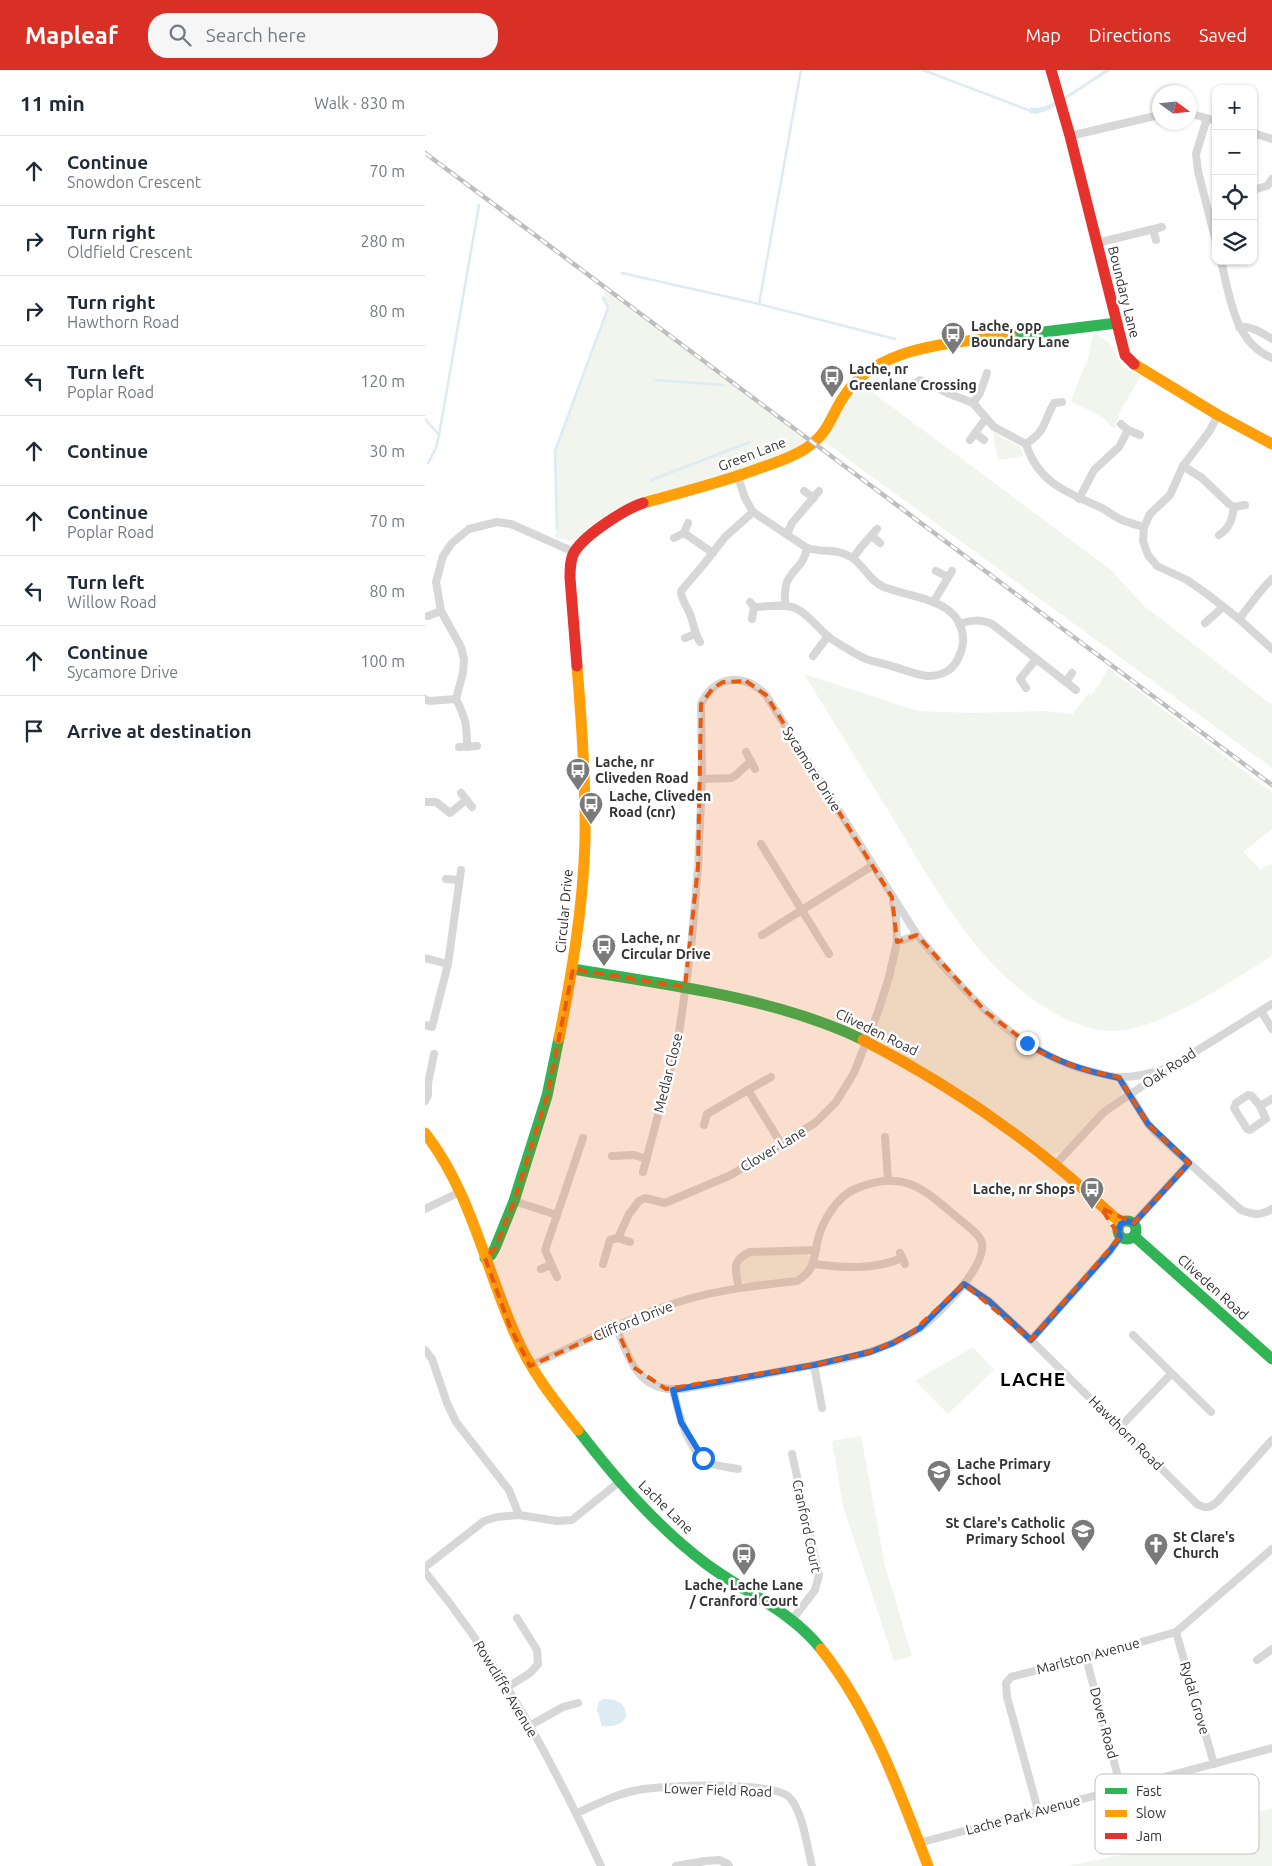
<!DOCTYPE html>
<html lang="en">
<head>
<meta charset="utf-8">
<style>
  :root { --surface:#fff; --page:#f6f6f7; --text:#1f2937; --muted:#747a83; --line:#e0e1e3; --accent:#d93025 }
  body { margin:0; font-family:Ubuntu,sans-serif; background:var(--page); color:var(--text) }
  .controls { position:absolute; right:15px; top:15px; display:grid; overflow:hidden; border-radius:10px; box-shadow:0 1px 4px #0004 }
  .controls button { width:45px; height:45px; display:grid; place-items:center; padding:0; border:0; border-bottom:1px solid var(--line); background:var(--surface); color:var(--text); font:25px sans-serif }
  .compass { position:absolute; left:727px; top:15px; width:45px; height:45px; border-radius:50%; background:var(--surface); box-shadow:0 1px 4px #0004; rotate:105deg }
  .stop { position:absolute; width:15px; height:15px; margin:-11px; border:4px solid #1a73e8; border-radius:50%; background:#fff }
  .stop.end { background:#1a73e8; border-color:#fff; box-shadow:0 1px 5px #0008 }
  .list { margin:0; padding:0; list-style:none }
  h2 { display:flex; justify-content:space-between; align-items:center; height:65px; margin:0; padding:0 20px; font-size:21px }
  h2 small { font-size:16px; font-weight:400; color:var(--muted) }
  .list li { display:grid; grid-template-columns:32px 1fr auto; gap:15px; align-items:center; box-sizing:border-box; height:70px; padding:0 20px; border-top:1px solid var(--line) }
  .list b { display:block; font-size:19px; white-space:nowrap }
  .list p { margin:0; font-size:16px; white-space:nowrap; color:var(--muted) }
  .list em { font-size:16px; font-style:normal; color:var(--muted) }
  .icon { flex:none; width:28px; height:28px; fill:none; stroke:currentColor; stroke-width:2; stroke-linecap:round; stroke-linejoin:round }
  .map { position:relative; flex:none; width:847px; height:1796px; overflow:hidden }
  header { display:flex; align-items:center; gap:30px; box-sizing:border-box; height:70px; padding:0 25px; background:var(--accent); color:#fff }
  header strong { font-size:24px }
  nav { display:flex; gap:28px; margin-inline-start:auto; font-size:18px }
  .search { width:350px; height:45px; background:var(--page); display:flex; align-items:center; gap:12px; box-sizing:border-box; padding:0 18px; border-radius:20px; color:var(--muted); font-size:19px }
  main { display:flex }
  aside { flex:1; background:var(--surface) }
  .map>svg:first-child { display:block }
  .green { fill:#f1f5ed }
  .water { fill:#ddebf3 }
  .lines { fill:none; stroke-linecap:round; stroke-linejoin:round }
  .stream { stroke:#ddebf3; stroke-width:2.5 }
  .street { stroke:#d7d7d7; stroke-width:8 }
  .fast { stroke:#30b455; stroke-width:11 }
  .slow { stroke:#ff9f0a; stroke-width:11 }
  .jam { stroke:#e5322d; stroke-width:11 }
  .rail-casing { stroke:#bebebe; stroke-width:4.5 }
  .rail { stroke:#fff; stroke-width:2.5; stroke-dasharray:8; stroke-linecap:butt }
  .route { stroke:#1a73e8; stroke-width:6 }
  .marked { fill:#e8590c; fill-opacity:0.2; stroke:#e8590c; stroke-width:4; stroke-dasharray:10 6; stroke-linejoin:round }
  .labels { text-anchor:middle; stroke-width:5; stroke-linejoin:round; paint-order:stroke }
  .street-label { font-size:14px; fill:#333; stroke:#fff }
  .poi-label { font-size:14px; font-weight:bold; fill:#333; stroke:#fff; text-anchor:start }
  .district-label { font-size:19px; font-weight:bold; letter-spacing:1px; fill:#000; stroke:#fff }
  .key { fill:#fff; stroke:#c2c2c2; stroke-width:1 }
  .key-label { font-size:14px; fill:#333 }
</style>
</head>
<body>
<header>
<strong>Mapleaf</strong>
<div class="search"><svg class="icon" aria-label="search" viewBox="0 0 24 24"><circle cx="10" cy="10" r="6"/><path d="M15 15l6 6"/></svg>Search here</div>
<nav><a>Map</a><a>Directions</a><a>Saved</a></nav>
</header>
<main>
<aside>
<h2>11 min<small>Walk · 830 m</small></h2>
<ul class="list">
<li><svg class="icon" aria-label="ahead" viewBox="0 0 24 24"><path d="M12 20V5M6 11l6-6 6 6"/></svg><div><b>Continue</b><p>Snowdon Crescent</p></div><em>70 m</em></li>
<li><svg class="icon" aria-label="right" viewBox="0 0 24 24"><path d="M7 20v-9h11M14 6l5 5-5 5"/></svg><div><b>Turn right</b><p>Oldfield Crescent</p></div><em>280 m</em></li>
<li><svg class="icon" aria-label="right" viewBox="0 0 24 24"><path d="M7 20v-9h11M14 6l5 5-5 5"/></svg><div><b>Turn right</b><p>Hawthorn Road</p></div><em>80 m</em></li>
<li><svg class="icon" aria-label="left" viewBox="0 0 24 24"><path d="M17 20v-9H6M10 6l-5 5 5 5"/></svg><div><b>Turn left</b><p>Poplar Road</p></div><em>120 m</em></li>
<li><svg class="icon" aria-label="ahead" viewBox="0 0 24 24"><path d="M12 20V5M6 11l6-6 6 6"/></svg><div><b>Continue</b></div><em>30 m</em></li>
<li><svg class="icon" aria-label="ahead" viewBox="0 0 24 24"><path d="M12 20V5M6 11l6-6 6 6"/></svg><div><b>Continue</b><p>Poplar Road</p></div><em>70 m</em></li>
<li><svg class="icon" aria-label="left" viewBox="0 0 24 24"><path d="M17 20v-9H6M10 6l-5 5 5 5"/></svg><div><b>Turn left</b><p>Willow Road</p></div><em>80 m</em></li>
<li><svg class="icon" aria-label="ahead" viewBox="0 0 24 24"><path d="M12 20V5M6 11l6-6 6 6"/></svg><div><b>Continue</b><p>Sycamore Drive</p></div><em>100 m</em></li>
<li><svg class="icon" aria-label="arrive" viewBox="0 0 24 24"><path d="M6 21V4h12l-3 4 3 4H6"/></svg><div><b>Arrive at destination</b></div></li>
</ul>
</aside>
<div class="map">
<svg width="847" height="1796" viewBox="0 0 847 1796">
  <rect width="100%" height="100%" fill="#fff"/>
  <!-- green -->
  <g class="green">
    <polygon points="180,221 384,372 318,401 213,428 178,448 159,465 152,468 145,470 130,468 132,459 130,381 183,239 178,228"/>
    <path d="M668,264C689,270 686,281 698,295C702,300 710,303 716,306L695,341L690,358L686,357L681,350L670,343L646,331L659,297L662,294Z"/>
    <path d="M439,316L686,500L718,535L847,635V698L398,371C414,357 414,339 426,326C430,323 435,319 439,316Z"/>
    <polygon points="569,362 579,369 595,377 599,386 573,390 568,365"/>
    <path d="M683,598L847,722V759L818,782L836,800L842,795L847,794V886C806,911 736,960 688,961C670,961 653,955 637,947C555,906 510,817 464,742C436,696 407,650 379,604L493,641L547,643L620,641L648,644L663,624L666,625L676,612Z"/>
    <path d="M487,869L493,873C531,919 572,965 627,991C635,995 644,998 652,1001C668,1006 687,1004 697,1018L696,1025L637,1081L627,1084L622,1083L540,1023L453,971L450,959L467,908L473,879L480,872Z"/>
    <path d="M381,1183L385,1188C385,1192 382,1199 379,1202C370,1211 335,1211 322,1213L315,1210L313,1200L314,1193L323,1186Z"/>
    <polygon points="548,1277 569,1300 523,1344 490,1311"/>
    <polygon points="436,1366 460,1496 487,1586 469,1591 418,1436 407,1371"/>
    <polygon points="847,1738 847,1796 641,1796 706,1783"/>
  </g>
  <!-- water -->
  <g class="water">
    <path d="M680,0H686L624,40L611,44L604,43L606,37C621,44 665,9 680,0Z"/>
    <path d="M179,1629C192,1629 201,1633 201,1647C196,1656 187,1657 177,1656L172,1640L174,1631Z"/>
  </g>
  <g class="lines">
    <!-- stream -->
    <g class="stream">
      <polyline points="498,0 606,41"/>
      <polyline points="197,203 334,234 470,269"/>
      <polyline points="334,234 376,0"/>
      <polyline points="231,310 298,315"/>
      <polyline points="0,349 14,365 11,378 3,393"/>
      <polyline points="14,365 54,135"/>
      <polyline points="226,410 325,372"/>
      <polyline points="132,459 130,381 183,238 178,228"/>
    </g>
    <!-- street -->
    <g class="street">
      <polyline points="764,43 791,51"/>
      <polyline points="782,48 771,84 773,101 791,172"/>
      <polyline points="828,63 847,69"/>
      <polyline points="645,66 734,45"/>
      <polyline points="828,120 842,116 847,109"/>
      <polyline points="728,159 731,170"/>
      <polyline points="672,173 737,157"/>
      <path d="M796,191C805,227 809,272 847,288"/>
      <path d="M814,257C826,255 837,263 847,269"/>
      <polyline points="488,315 495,310 522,323 548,333 555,323 562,303"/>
      <path d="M548,333L569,357L601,374C613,413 643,423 677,438C684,442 690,447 697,450C704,453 712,455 719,457"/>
      <polyline points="793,345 784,362 758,396 745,425 725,444 719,457 718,471 723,485 732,496 762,510 782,524 814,549 847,579"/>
      <polyline points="696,354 703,360 715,365"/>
      <polyline points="550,363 559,370"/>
      <polyline points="545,370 561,348"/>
      <path d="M601,374C622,360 618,352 629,333L637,332"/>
      <polyline points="758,396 777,408 804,434 809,437 820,435"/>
      <path d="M313,407L320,428L328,442L382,478C398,483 412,478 426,487C439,495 444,511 459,517C489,529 540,529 538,573C537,582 532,594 524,600C518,604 510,606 503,606C491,605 478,599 466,596C458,593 449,592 441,589C428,583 416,575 405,568C393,559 384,544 370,538C358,533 342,537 329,537"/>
      <polyline points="379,421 389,428"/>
      <polyline points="654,429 669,400 694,377 703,360"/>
      <polyline points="259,463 263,453"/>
      <polyline points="362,464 367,453 394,421"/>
      <path d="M794,465C805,458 807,449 809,437"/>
      <polyline points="447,466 455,473"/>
      <polyline points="249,468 259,463 288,483"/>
      <polyline points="428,488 437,476 452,459"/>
      <polyline points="511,501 523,507"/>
      <polyline points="509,531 527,501"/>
      <polyline points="325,532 329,537 327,549"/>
      <path d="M360,536C360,528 359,519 362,512C369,497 379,496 382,478"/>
      <polyline points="3,546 16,541"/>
      <path d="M814,549C825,536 834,521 847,509"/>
      <polyline points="780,553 798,537"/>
      <path d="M534,554C547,550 554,549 567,554L651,620"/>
      <polyline points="260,568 270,564"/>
      <path d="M275,572C269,562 269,554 265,544C262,536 256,530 256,521L279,494L300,467L328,442"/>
      <polyline points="388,586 403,566"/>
      <polyline points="641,612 647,603"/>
      <polyline points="601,618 595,609 611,589"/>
      <polyline points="0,629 4,631 31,629"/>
      <polyline points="34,677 52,676"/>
      <path d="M42,677C42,655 41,649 31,629L38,603L39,589L36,577L16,541L11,512L18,486L27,473L44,459L72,452L86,454L149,482"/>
      <polyline points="321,682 330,699"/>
      <polyline points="277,709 306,708 311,705 326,691"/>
      <polyline points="36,723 47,737"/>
      <polyline points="0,732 11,732 25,743 41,730"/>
      <polyline points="336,774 404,884"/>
      <polyline points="21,809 34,810"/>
      <polyline points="337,865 447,796"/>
      <polyline points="472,872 492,865"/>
      <polyline points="0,888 23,894"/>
      <polyline points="836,941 847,959"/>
      <polyline points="0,955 7,957 23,894 36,800"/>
      <path d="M694,1007L723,1054L731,1063L816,1140C829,1145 835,1146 847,1139"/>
      <polyline points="323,1020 346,1007"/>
      <polygon points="823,1025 827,1026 835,1036 841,1049 825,1060 822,1059 809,1038 811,1033"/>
      <polyline points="0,1031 3,1025 3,1014 9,984"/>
      <polyline points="835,1036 847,1029"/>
      <polyline points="279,1055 282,1044 323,1020 357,1075"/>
      <polyline points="460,1067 463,1110"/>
      <polyline points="187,1086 209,1085 222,1089"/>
      <polyline points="630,1095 679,1042 744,998 847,934"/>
      <path d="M218,1102L253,970L266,879L273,797L277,709L276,634C290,605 319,602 341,625L492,865C540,924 595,987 673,1003C680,1005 688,1007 695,1007C711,1008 728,1002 744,998"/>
      <polyline points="89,1131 132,1145 158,1068"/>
      <polyline points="0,1139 35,1122"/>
      <polyline points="709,1153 764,1093"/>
      <polyline points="193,1168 205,1172"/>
      <polyline points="475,1183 480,1194"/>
      <polyline points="178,1194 185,1170 193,1168 204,1144 214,1131 220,1128 240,1133 306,1105 390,1053 411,1032 429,1003 453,942 464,907 472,872 471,848 468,831"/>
      <path d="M389,1194C419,1198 449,1200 477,1188"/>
      <polyline points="116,1199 126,1195"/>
      <polyline points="132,1207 120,1180 132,1145"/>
      <path d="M539,1214L564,1231L606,1270L772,1434C781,1439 784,1438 792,1432L847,1370"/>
      <path d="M314,1218C310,1200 306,1190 325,1182L391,1180"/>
      <polyline points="708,1265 786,1342"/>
      <polyline points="606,1270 685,1181 695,1167"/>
      <polyline points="0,1280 7,1289 22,1333 31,1352 84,1420 94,1445"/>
      <polyline points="389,1295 397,1338"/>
      <path d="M105,1296C157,1273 208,1245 263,1229C299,1219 336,1215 372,1211C390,1201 389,1187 393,1169C398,1150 412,1127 430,1119C478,1098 499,1119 534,1149C541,1155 555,1164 557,1173C561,1198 513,1245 494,1259C455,1285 406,1292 361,1300C327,1307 292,1313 257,1319C213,1323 205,1290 191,1257"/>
      <path d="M248,1320C254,1344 262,1382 286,1393C294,1397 304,1397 313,1399"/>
      <polyline points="695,1357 746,1304"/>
      <polyline points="367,1384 394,1505 390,1520 367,1550"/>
      <polyline points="0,1497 59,1451 72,1447 94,1445 132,1451 147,1450 194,1412"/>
      <path d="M0,1502C73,1590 128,1692 176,1796"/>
      <polyline points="751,1562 789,1694"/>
      <polyline points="661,1588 696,1718"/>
      <polyline points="832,1590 847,1579"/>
      <polyline points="83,1617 105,1603 113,1594 112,1580 92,1548"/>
      <polyline points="104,1656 138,1637 153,1633"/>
      <polyline points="613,1740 582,1627 581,1613 586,1607 661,1588 751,1562 847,1479"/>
      <path d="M152,1743C172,1734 191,1724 213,1720C238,1715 347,1711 364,1727C378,1741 382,1777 387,1796"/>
      <polyline points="494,1773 847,1678"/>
      <polyline points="251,1796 280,1791 294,1790 303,1794 304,1796"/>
    </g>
    <!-- fast -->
    <g class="fast">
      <polyline points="586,266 692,253"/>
      <path d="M148,899C226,912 304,922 378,946C399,953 419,960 438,970"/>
      <circle cx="702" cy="1160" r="9"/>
      <polyline points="709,1166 847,1289"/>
      <polyline points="60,1188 66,1185 70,1178 89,1131 122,1026 134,968"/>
      <path d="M153,1360C190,1408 230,1455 280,1493C318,1522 366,1540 396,1579"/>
    </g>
    <!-- slow -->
    <g class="slow">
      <polyline points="709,294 793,345 847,374"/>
      <path d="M218,433C258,422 299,412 338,397C353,392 367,387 380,379C407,361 405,344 422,322C458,274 531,273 586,266"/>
      <path d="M134,968C147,903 158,838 160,771C161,713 157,655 152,596"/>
      <path d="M438,970C506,1005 571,1047 630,1095C653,1113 674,1134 696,1153"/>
      <path d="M0,1063C46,1122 60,1197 90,1264C105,1300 129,1330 153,1360"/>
      <path d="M396,1579C446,1642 475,1722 503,1796"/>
    </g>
    <!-- jam -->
    <g class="jam">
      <polyline points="626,0 645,66 700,285 709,294"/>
      <path d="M152,596L145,508C145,499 145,488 150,481C161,464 200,439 218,433"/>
    </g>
    <defs>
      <polyline id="rail" points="0,83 847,715"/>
    </defs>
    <!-- rail casing -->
    <use href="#rail" class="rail-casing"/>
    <!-- rail -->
    <use href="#rail" class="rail"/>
  </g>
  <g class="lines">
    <!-- route -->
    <path class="route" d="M278,1388L256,1352L248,1320L389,1295L445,1282L468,1273L495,1258L539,1214L564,1231L606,1270L685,1181L695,1167L693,1161L696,1154L702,1151L709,1153L764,1093L723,1054L694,1008C660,1001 631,992 602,973"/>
  </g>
  <!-- marked area -->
  <path class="marked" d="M321,611L341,625L467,827L472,872L492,865L561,942L613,981L656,999L694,1007L723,1054L764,1093L709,1153L676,1138L695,1167L606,1270L539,1214L483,1266L445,1282L389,1295L241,1319L208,1297L191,1257L105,1296L85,1257L60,1188L70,1178L89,1131L122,1026L148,899L260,917L273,797L276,634L288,618L298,612Z"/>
  <!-- icons -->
  <defs>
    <symbol id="bus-pin" viewBox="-11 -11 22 30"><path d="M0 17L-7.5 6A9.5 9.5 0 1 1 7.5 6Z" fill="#7a7a7a" stroke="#fff"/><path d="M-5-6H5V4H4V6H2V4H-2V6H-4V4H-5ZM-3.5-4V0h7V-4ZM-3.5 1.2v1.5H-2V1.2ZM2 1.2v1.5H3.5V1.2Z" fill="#fff"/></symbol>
    <symbol id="school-pin" viewBox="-11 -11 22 30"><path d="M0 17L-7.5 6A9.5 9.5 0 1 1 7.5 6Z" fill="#7a7a7a" stroke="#fff"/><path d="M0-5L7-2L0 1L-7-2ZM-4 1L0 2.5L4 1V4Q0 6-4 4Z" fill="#fff"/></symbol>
    <symbol id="church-pin" viewBox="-11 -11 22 30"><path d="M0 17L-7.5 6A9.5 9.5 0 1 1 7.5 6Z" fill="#7a7a7a" stroke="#fff"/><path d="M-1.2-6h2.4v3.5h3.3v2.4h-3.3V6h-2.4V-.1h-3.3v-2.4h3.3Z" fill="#fff"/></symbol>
  </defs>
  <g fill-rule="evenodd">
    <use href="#bus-pin" x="514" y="250" width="28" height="38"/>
    <use href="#bus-pin" x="393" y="293" width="28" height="38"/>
    <use href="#bus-pin" x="139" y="686" width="28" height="38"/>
    <use href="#bus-pin" x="152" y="720" width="28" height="38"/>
    <use href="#bus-pin" x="165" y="862" width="28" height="38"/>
    <use href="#bus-pin" x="653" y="1105" width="28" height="38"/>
    <use href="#school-pin" x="500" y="1388" width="28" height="38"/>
    <use href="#school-pin" x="644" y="1447" width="28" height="38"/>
    <use href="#church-pin" x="717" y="1461" width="28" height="38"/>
    <use href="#bus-pin" x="305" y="1471" width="28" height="38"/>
  </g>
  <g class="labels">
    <!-- street labels -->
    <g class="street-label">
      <text transform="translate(699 222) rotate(76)" y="5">Boundary Lane</text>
      <text transform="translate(327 384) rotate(-21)" y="5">Green Lane</text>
      <text transform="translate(387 699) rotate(58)" y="5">Sycamore Drive</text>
      <text transform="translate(139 841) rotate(-85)" y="5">Circular Drive</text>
      <text transform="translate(452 962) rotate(26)" y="5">Cliveden Road</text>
      <text transform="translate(744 998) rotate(-33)" y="5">Oak Road</text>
      <text transform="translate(243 1003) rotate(-76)" y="5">Medlar Close</text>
      <text transform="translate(348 1079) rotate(-31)" y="5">Clover Lane</text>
      <text transform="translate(788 1217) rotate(42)" y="5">Cliveden Road</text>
      <text transform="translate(208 1251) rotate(-22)" y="5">Clifford Drive</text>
      <text transform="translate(701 1363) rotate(45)" y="5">Hawthorn Road</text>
      <text transform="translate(241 1437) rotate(44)" y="5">Lache Lane</text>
      <text transform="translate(382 1456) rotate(78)" y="5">Cranford Court</text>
      <text transform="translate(663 1586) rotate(-15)" y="5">Marlston Avenue</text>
      <text transform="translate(81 1619) rotate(59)" y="5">Rowcliffe Avenue</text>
      <text transform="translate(770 1628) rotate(74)" y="5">Rydal Grove</text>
      <text transform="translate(679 1653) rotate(75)" y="5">Dover Road</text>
      <text transform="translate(293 1720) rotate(2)" y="5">Lower Field Road</text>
      <text transform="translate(598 1745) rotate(-15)" y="5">Lache Park Avenue</text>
    </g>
    <!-- poi labels -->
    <g class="poi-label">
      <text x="546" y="261">Lache, opp<tspan x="546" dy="16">Boundary Lane</tspan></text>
      <text x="424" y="304">Lache, nr<tspan x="424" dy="16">Greenlane Crossing</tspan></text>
      <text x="170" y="697">Lache, nr<tspan x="170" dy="16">Cliveden Road</tspan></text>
      <text x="184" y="731">Lache, Cliveden<tspan x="184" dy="16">Road (cnr)</tspan></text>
      <text x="196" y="873">Lache, nr<tspan x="196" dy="16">Circular Drive</tspan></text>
      <text x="650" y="1124" text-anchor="end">Lache, nr Shops</text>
      <text x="532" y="1399">Lache Primary<tspan x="532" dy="16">School</tspan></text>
      <text x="640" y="1458" text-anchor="end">St Clare's Catholic<tspan x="640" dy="16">Primary School</tspan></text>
      <text x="748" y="1472">St Clare's<tspan x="748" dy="16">Church</tspan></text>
      <text x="319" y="1520" text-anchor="middle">Lache, Lache Lane<tspan x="319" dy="16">/ Cranford Court</tspan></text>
    </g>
    <!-- district labels -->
    <g class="district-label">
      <text x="608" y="1316">LACHE</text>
    </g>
  </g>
  <!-- legend -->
  <rect x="670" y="1704" width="164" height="80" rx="8" class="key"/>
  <rect x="680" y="1718" width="22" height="6" fill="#30b455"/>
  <rect x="680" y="1740" width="22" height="7" fill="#ff9f0a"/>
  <rect x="680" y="1763" width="22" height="6" fill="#e5322d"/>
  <g class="key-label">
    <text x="711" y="1726">Fast</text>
    <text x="711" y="1748">Slow</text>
    <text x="711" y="1771">Jam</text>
  </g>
</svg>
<div class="controls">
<button>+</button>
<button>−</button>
<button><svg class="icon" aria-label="locate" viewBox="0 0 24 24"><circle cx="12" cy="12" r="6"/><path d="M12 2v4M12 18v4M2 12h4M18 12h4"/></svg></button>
<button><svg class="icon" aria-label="layers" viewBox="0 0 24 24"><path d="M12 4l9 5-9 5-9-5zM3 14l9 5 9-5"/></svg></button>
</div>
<svg class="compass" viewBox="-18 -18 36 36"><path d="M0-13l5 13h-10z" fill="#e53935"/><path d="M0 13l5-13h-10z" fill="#747a83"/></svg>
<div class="stop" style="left:278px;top:1388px"></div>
<div class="stop end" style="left:602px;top:973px"></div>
</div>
</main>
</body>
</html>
